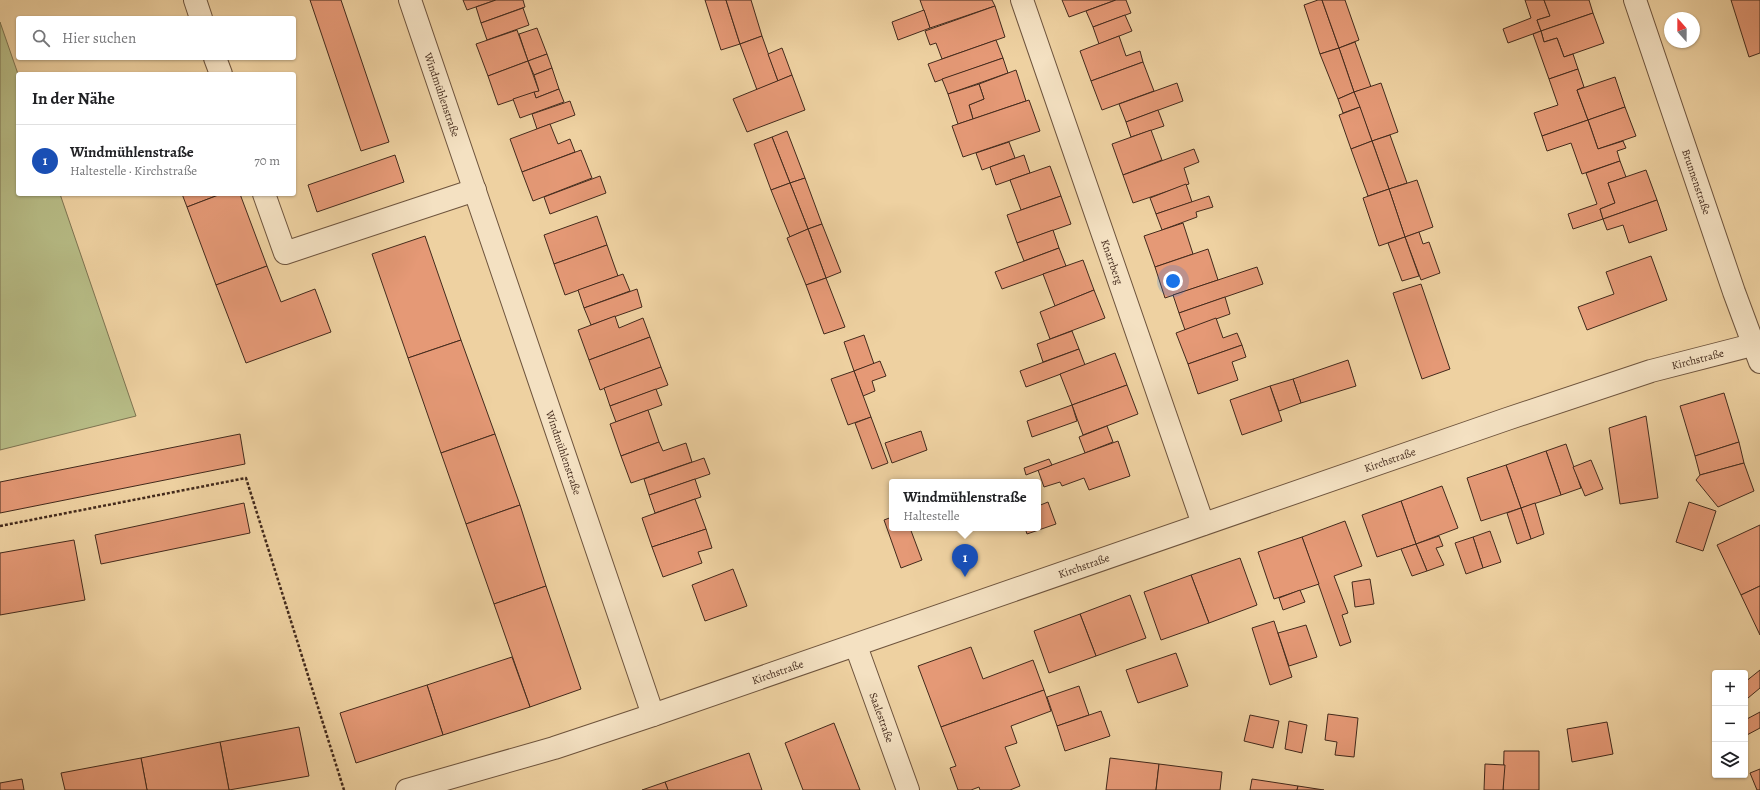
<!DOCTYPE html>
<html lang="de">
<head>
<meta charset="utf-8">
<style>
  :root { --surface:#fff; --page:#f2f2f2; --text:#202124; --muted:#757577; --line:#e0e0e0; --accent:#8f2418 }
  body { margin:0; font-family:Alegreya,serif; background:var(--page); color:var(--text) }
  .controls { position:absolute; right:12px; bottom:12px; display:grid; overflow:hidden; border-radius:4px; box-shadow:0 1px 3px #0004 }
  .controls button { width:36px; height:36px; display:grid; place-items:center; padding:0; border:0; border-bottom:1px solid var(--line); background:var(--surface); color:var(--text); font:20px sans-serif }
  .compass { position:absolute; left:1664px; top:12px; width:36px; height:36px; border-radius:50%; background:var(--surface); box-shadow:0 1px 3px #0004; rotate:339deg }
  .you { position:absolute; left:1173px; top:281px; width:14px; height:14px; margin:-10px; border:3px solid #fff; border-radius:50%; background:#1a73e8; box-shadow:0 0 0 6px #1a73e833 }
  .badge { display:grid; place-items:center; width:26px; height:26px; border-radius:50%; background:var(--accent); color:#fff; font-size:13px; font-weight:700 }
  .pin { position:absolute; translate:-50% -33px; filter:drop-shadow(0 1px 2px #0008) }
  .pin::after { content:''; position:absolute; top:21px; width:14px; height:12px; background:inherit; clip-path:polygon(0 0,100% 0,50% 100%) }
  .popup { position:absolute; left:889px; top:479px; width:152px; height:52px; box-sizing:border-box; display:grid; place-content:center; border-radius:4px; background:var(--surface); filter:drop-shadow(0 1px 3px #0005); font-size:13px; white-space:nowrap; color:var(--muted) }
  .popup b { font-size:15px; color:var(--text) }
  .popup::after { content:''; position:absolute; left:50%; top:100%; margin-left:-8px; border:8px solid transparent; border-top-color:var(--surface) }
  .list { margin:0; padding:0; list-style:none }
  h2 { display:flex; justify-content:space-between; align-items:center; height:52px; margin:0; padding:0 16px; font-size:17px }
  h2 small { font-size:13px; font-weight:400; color:var(--muted) }
  .list li { display:grid; grid-template-columns:26px 1fr auto; gap:12px; align-items:center; box-sizing:border-box; height:72px; padding:0 16px; border-top:1px solid var(--line) }
  .list b { display:block; font-size:15px; white-space:nowrap }
  .list p { margin:0; font-size:13px; white-space:nowrap; color:var(--muted) }
  .list em { font-size:13px; font-style:normal; color:var(--muted) }
  .icon { flex:none; width:22px; height:22px; fill:none; stroke:currentColor; stroke-width:2; stroke-linecap:round; stroke-linejoin:round }
  .map { position:relative; flex:none; width:1760px; height:790px; overflow:hidden }
  .search { position:absolute; background:var(--surface); box-shadow:0 1px 3px #0004; left:16px; top:16px; width:280px; height:44px; display:flex; align-items:center; gap:10px; box-sizing:border-box; padding:0 14px; border-radius:4px; color:var(--muted); font-size:15px }
  .panel { position:absolute; background:var(--surface); box-shadow:0 1px 3px #0004; left:16px; top:72px; width:280px; height:124px; border-radius:4px }
  .map>svg:first-child { display:block }
  .green { fill:#b7bc86; stroke:#7d7351 }
  .building { fill:#e59976; stroke:#432a1c }
  .lines { fill:none; stroke-linecap:round; stroke-linejoin:round }
  .minor-casing { stroke:#6e543d; stroke-width:24 }
  .path { stroke:#432a1c; stroke-width:2.5; stroke-dasharray:3 2; stroke-linecap:butt }
  .minor { stroke:#f4e1c2; stroke-width:22 }
  .labels { text-anchor:middle; stroke-width:4; stroke-linejoin:round; paint-order:stroke }
  .street-label { font-size:11px; fill:#432a1c; stroke:#f4e1c2 }
</style>
</head>
<body>
<div class="map">
<svg width="1760" height="790" viewBox="0 0 1760 790">
  <rect width="100%" height="100%" fill="#eed1a1"/>
  <filter id="stains"><feTurbulence type="fractalNoise" baseFrequency=".005" numOctaves="4"/><feColorMatrix values="0 0 0 0 .2 0 0 0 0 .09 0 0 0 0 .02 0 0 0 .5 -.17"/></filter>
  <radialGradient id="worn" r=".72"><stop offset=".6" stop-color="#630" stop-opacity="0"/><stop offset="1" stop-color="#630" stop-opacity=".3"/></radialGradient>
  <!-- green -->
  <polygon class="green" points="0,22 18,74 18,194 60,194 136,416 0,450"/>
  <!-- building -->
  <g class="building">
    <polygon points="310,0 341,0 389,142 361,151"/>
    <polygon points="463,0 496,0 467,10"/>
    <polygon points="496,0 523,0 525,7 481,23 476,7"/>
    <polygon points="705,0 726,0 740,44 721,50"/>
    <polygon points="726,0 751,0 762,36 740,44"/>
    <polygon points="920,0 992,0 995,6 930,28"/>
    <polygon points="1062,0 1116,0 1069,17"/>
    <polygon points="1116,0 1126,0 1131,13 1093,27 1086,11"/>
    <polygon points="1318,0 1322,0 1339,48 1320,54 1304,5"/>
    <polygon points="1322,0 1345,0 1359,40 1339,48"/>
    <polygon points="1525,0 1544,0 1550,16 1537,20 1541,31 1508,43 1503,29 1531,18"/>
    <polygon points="1544,0 1589,0 1593,13 1541,31 1537,20 1550,16"/>
    <polygon points="1731,0 1760,0 1760,53 1749,57"/>
    <polygon points="995,6 1005,37 942,59 936,43 930,45 925,31"/>
    <polygon points="523,8 529,25 487,40 481,23"/>
    <polygon points="924,10 930,28 898,40 892,22"/>
    <polygon points="1593,13 1604,43 1564,57 1557,38 1544,42 1541,31"/>
    <polygon points="1125,15 1132,31 1099,44 1093,27"/>
    <polygon points="537,28 547,54 528,61 519,34"/>
    <polygon points="517,30 528,61 488,76 476,44"/>
    <polygon points="1541,31 1544,42 1557,38 1564,57 1573,54 1578,69 1549,79 1533,34"/>
    <polygon points="762,36 778,81 757,90 740,44"/>
    <polygon points="1119,36 1126,56 1140,51 1143,62 1091,81 1080,51"/>
    <polygon points="996,40 1003,58 935,82 928,64"/>
    <polygon points="1355,42 1371,87 1354,92 1339,48"/>
    <polygon points="782,48 792,75 778,81 768,54"/>
    <polygon points="1339,48 1354,92 1338,99 1320,54"/>
    <polygon points="547,54 552,68 534,75 528,61"/>
    <polygon points="1003,58 1008,73 948,94 942,79"/>
    <polygon points="528,61 539,91 498,105 488,76"/>
    <polygon points="1143,62 1154,91 1102,110 1091,81"/>
    <polygon points="552,68 559,89 536,98 534,92 539,91 534,75"/>
    <polygon points="1578,69 1584,87 1577,90 1588,120 1542,136 1534,113 1558,105 1549,79"/>
    <polygon points="1016,70 1026,101 973,119 969,105 984,99 979,84"/>
    <polygon points="792,75 805,110 747,132 733,99"/>
    <polygon points="1615,77 1625,107 1588,120 1577,90"/>
    <polygon points="1177,83 1183,101 1126,122 1119,104"/>
    <polygon points="1381,83 1398,132 1372,141 1354,92"/>
    <polygon points="979,84 984,99 969,105 973,119 958,124 948,94"/>
    <polygon points="559,89 564,102 520,118 513,99 534,92 536,98"/>
    <polygon points="1354,92 1360,107 1343,113 1338,99"/>
    <polygon points="1029,100 1040,131 963,157 952,126"/>
    <polygon points="570,101 575,115 537,129 532,114"/>
    <polygon points="1360,107 1372,141 1351,149 1339,115"/>
    <polygon points="1625,107 1636,136 1598,149 1588,120"/>
    <polygon points="1158,110 1164,126 1131,137 1126,122"/>
    <polygon points="1588,120 1598,149 1623,141 1626,148 1617,151 1620,161 1582,174 1571,143 1547,151 1542,136"/>
    <polygon points="550,124 558,144 570,139 575,152 522,172 510,139"/>
    <polygon points="1151,130 1162,160 1123,175 1112,144"/>
    <polygon points="787,131 805,178 790,183 772,137"/>
    <polygon points="1390,135 1407,183 1389,189 1372,141"/>
    <polygon points="772,137 790,183 771,190 754,144"/>
    <polygon points="1372,141 1389,189 1368,196 1351,149"/>
    <polygon points="1009,142 1015,158 982,170 976,153"/>
    <polygon points="1194,149 1199,162 1184,168 1189,184 1133,203 1123,175"/>
    <polygon points="581,150 592,178 533,201 522,172"/>
    <polygon points="395,155 404,182 317,212 308,185"/>
    <polygon points="1024,155 1030,173 996,185 990,167"/>
    <polygon points="1620,161 1626,177 1608,183 1615,203 1600,209 1603,219 1573,229 1568,214 1597,204 1586,173"/>
    <polygon points="1050,166 1061,196 1021,210 1010,180"/>
    <polygon points="1646,170 1657,200 1603,219 1600,209 1615,203 1608,183"/>
    <polygon points="600,176 606,193 550,214 544,197"/>
    <polygon points="805,178 822,224 808,229 790,183"/>
    <polygon points="1417,180 1433,227 1405,237 1389,189"/>
    <polygon points="790,183 808,229 790,237 771,190"/>
    <polygon points="1186,184 1192,202 1156,214 1150,198"/>
    <polygon points="1389,189 1405,237 1379,246 1363,198"/>
    <polygon points="182,194 221,194 187,207"/>
    <polygon points="221,194 240,194 267,266 216,285 187,207"/>
    <polygon points="1061,196 1071,224 1017,243 1007,215"/>
    <polygon points="1209,196 1213,207 1196,212 1197,217 1162,230 1156,214"/>
    <polygon points="1657,200 1667,230 1629,243 1623,225 1607,230 1603,219"/>
    <polygon points="597,216 607,245 554,264 544,235"/>
    <polygon points="1183,223 1193,254 1155,267 1144,236"/>
    <polygon points="822,224 841,272 826,278 808,229"/>
    <polygon points="808,229 826,278 806,285 787,238"/>
    <polygon points="1053,230 1059,248 1024,261 1017,243"/>
    <polygon points="1419,232 1423,244 1429,242 1440,273 1421,280 1405,237"/>
    <polygon points="425,236 461,340 408,358 372,254"/>
    <polygon points="1405,237 1419,276 1402,281 1388,243"/>
    <polygon points="607,245 618,276 565,295 554,264"/>
    <polygon points="1059,248 1066,266 1002,289 995,272"/>
    <polygon points="1208,249 1218,280 1165,298 1155,267"/>
    <polygon points="1651,256 1667,300 1587,330 1578,307 1614,294 1606,272"/>
    <polygon points="1083,260 1094,290 1055,306 1043,274"/>
    <polygon points="267,266 281,302 315,289 331,332 246,363 216,285"/>
    <polygon points="1257,267 1263,284 1179,313 1173,295"/>
    <polygon points="623,274 630,291 584,308 578,290"/>
    <polygon points="826,278 845,327 824,334 806,285"/>
    <polygon points="1421,284 1450,369 1422,379 1393,293"/>
    <polygon points="637,289 642,307 591,325 584,308"/>
    <polygon points="1094,290 1105,318 1050,339 1040,312"/>
    <polygon points="1225,297 1230,314 1185,330 1179,313"/>
    <polygon points="615,316 619,328 643,318 650,337 589,360 578,330"/>
    <polygon points="1216,318 1223,338 1237,333 1242,345 1188,364 1176,333"/>
    <polygon points="1072,331 1079,349 1043,362 1037,344"/>
    <polygon points="864,335 874,364 854,371 844,342"/>
    <polygon points="650,337 661,367 600,390 589,360"/>
    <polygon points="461,340 495,434 441,453 408,358"/>
    <polygon points="1242,345 1246,357 1232,362 1238,380 1198,394 1188,364"/>
    <polygon points="1079,349 1085,365 1026,387 1020,371"/>
    <polygon points="1115,353 1127,385 1072,405 1060,374"/>
    <polygon points="1348,360 1356,386 1301,403 1293,379"/>
    <polygon points="880,361 886,376 872,381 875,391 863,396 854,371"/>
    <polygon points="661,367 668,385 610,406 604,388"/>
    <polygon points="854,371 871,417 848,425 831,379"/>
    <polygon points="1293,379 1301,403 1279,411 1270,386"/>
    <polygon points="1127,385 1138,414 1083,435 1072,405"/>
    <polygon points="1270,386 1282,421 1242,435 1230,400"/>
    <polygon points="656,389 662,405 616,422 610,406"/>
    <polygon points="1724,393 1739,442 1695,456 1680,406"/>
    <polygon points="1072,405 1077,421 1032,437 1027,421"/>
    <polygon points="648,410 659,442 621,456 610,424"/>
    <polygon points="1646,416 1658,498 1620,504 1609,428"/>
    <polygon points="871,417 888,463 872,469 855,423"/>
    <polygon points="1107,426 1113,442 1085,453 1079,437"/>
    <polygon points="921,431 927,450 892,463 885,443"/>
    <polygon points="240,434 245,464 0,513 0,482"/>
    <polygon points="495,434 520,505 466,524 441,453"/>
    <polygon points="1118,441 1130,476 1089,490 1084,478 1062,486 1060,482 1044,487 1038,470"/>
    <polygon points="659,442 663,451 686,443 692,462 631,483 621,456"/>
    <polygon points="1739,442 1744,463 1700,475 1695,456"/>
    <polygon points="1566,444 1581,488 1561,495 1546,451"/>
    <polygon points="1546,451 1561,495 1521,508 1506,465"/>
    <polygon points="704,458 710,474 649,495 644,479"/>
    <polygon points="1049,459 1052,465 1026,475 1024,468"/>
    <polygon points="1591,460 1603,489 1585,496 1573,467"/>
    <polygon points="1744,463 1754,491 1718,507 1696,480 1700,475"/>
    <polygon points="1506,465 1521,508 1481,521 1467,478"/>
    <polygon points="695,479 701,497 655,513 649,495"/>
    <polygon points="1442,486 1458,528 1416,544 1401,501"/>
    <polygon points="695,499 706,529 652,547 642,518"/>
    <polygon points="1401,501 1416,544 1377,557 1362,515"/>
    <polygon points="1048,502 1056,524 1027,534 1025,528 1038,528 1038,506"/>
    <polygon points="1689,502 1716,511 1703,551 1676,542"/>
    <polygon points="244,503 250,533 101,564 95,535"/>
    <polygon points="1535,503 1544,534 1531,539 1521,508"/>
    <polygon points="520,505 546,586 494,604 466,524"/>
    <polygon points="1521,508 1531,539 1517,544 1507,513"/>
    <polygon points="892,517 892,528 910,528 922,560 901,568 884,520"/>
    <polygon points="1345,521 1362,566 1334,576 1348,613 1342,615 1351,642 1340,646 1302,537"/>
    <polygon points="1760,525 1760,586 1741,595 1717,545"/>
    <polygon points="706,529 712,548 698,552 702,563 663,577 652,547"/>
    <polygon points="1490,531 1501,562 1483,568 1473,537"/>
    <polygon points="1439,536 1443,546 1436,548 1444,565 1427,571 1416,544"/>
    <polygon points="1302,537 1319,584 1274,599 1258,552"/>
    <polygon points="1473,537 1483,568 1466,574 1455,543"/>
    <polygon points="74,540 85,600 0,615 0,553"/>
    <polygon points="1416,544 1427,571 1412,576 1401,549"/>
    <polygon points="1240,558 1257,605 1209,623 1191,575"/>
    <polygon points="733,569 747,606 705,621 692,585"/>
    <polygon points="1191,575 1209,623 1161,640 1144,592"/>
    <polygon points="1370,579 1374,604 1355,607 1352,582"/>
    <polygon points="546,586 581,689 530,707 494,604"/>
    <polygon points="1760,586 1760,635 1741,595"/>
    <polygon points="1300,590 1305,602 1283,610 1279,598"/>
    <polygon points="1130,595 1146,638 1096,656 1080,614"/>
    <polygon points="1080,614 1096,656 1049,673 1034,631"/>
    <polygon points="1274,621 1292,677 1270,685 1252,628"/>
    <polygon points="1306,625 1317,657 1289,666 1278,633"/>
    <polygon points="971,647 983,679 1033,660 1044,690 941,727 918,666"/>
    <polygon points="1176,653 1188,686 1138,703 1126,670"/>
    <polygon points="512,657 530,707 443,735 427,685"/>
    <polygon points="1760,670 1760,688 1748,698 1745,695 1745,682"/>
    <polygon points="427,685 443,735 356,763 340,713"/>
    <polygon points="1079,686 1089,715 1057,726 1047,697"/>
    <polygon points="1044,690 1051,711 1011,726 1017,743 1005,747 1020,786 1010,790 980,790 979,787 971,790 958,790 950,768 956,766 941,727"/>
    <polygon points="1101,711 1110,736 1065,751 1057,726"/>
    <polygon points="1760,712 1760,728 1745,736 1745,720"/>
    <polygon points="1328,714 1358,718 1354,757 1335,755 1337,742 1325,740"/>
    <polygon points="1250,715 1279,721 1273,748 1244,741"/>
    <polygon points="1289,721 1307,725 1302,753 1285,749"/>
    <polygon points="1607,722 1613,754 1572,762 1567,729"/>
    <polygon points="834,723 860,790 803,790 785,743"/>
    <polygon points="299,727 309,776 229,790 220,742"/>
    <polygon points="220,742 229,790 147,790 141,758"/>
    <polygon points="1504,751 1539,751 1539,790 1503,790"/>
    <polygon points="749,753 762,790 668,790 665,782"/>
    <polygon points="141,758 147,790 65,790 61,773"/>
    <polygon points="1110,758 1159,764 1156,790 1106,790"/>
    <polygon points="1159,764 1222,772 1220,790 1156,790"/>
    <polygon points="1485,764 1505,765 1503,790 1484,790"/>
    <polygon points="1760,769 1760,790 1757,790 1750,773"/>
    <polygon points="22,779 24,790 0,790 0,783"/>
    <polygon points="1252,779 1298,786 1297,790 1250,790"/>
    <polygon points="665,782 668,790 642,790"/>
    <polygon points="1298,786 1324,790 1297,790"/>
  </g>
  <g class="lines">
    <defs>
      <g id="minor">
        <polyline points="195,0 201,18"/>
        <path id="s1" d="M410,0L653,715"/>
        <path id="s2" d="M1022,0L1203,524"/>
        <path id="s3" d="M1635,0L1734,292L1760,362"/>
        <polyline points="215,58 221,74"/>
        <polyline points="264,194 285,253 475,190"/>
        <path id="s4" d="M856,646L908,790"/>
        <path id="s5" d="M407,790L554,748L653,715L1507,419L1651,371L1760,343"/>
      </g>
    </defs>
    <!-- minor casing -->
    <use href="#minor" class="minor-casing"/>
    <!-- path -->
    <polyline class="path" points="0,526 246,478 344,790"/>
    <!-- minor -->
    <use href="#minor" class="minor"/>
  </g>
  <g class="labels">
    <!-- street labels -->
    <g class="street-label">
      <text dy="4" stroke="none"><textPath href="#s1" startOffset="100">Windmühlenstraße</textPath></text>
      <text dy="4" stroke="none"><textPath href="#s3" startOffset="192">Brunnenstraße</textPath></text>
      <text dy="4" stroke="none"><textPath href="#s2" startOffset="277">Knarrberg</textPath></text>
      <text dy="4" stroke="none"><textPath href="#s5" startOffset="1361">Kirchstraße</textPath></text>
      <text dy="4" stroke="none"><textPath href="#s1" startOffset="478">Windmühlenstraße</textPath></text>
      <text dy="4" stroke="none"><textPath href="#s5" startOffset="1037">Kirchstraße</textPath></text>
      <text dy="4" stroke="none"><textPath href="#s5" startOffset="713">Kirchstraße</textPath></text>
      <text dy="4" stroke="none"><textPath href="#s5" startOffset="389">Kirchstraße</textPath></text>
      <text dy="4" stroke="none"><textPath href="#s4" startOffset="76">Saalestraße</textPath></text>
    </g>
  </g>
  <rect width="100%" height="100%" filter="url(#stains)"/>
  <rect width="100%" height="100%" fill="url(#worn)"/>
</svg>
<div class="controls">
<button>+</button>
<button>−</button>
<button><svg class="icon" aria-label="layers" viewBox="0 0 24 24"><path d="M12 4l9 5-9 5-9-5zM3 14l9 5 9-5"/></svg></button>
</div>
<svg class="compass" viewBox="-18 -18 36 36"><path d="M0-13l5 13h-10z" fill="#e53935"/><path d="M0 13l5-13h-10z" fill="#757577"/></svg>
<div class="you"></div>
<div class="pin badge" style="left:965px;top:577px;background:#1a4fb4">1</div>
<div class="popup"><b>Windmühlenstraße</b>Haltestelle</div>
<div class="search"><svg class="icon" aria-label="search" viewBox="0 0 24 24"><circle cx="10" cy="10" r="6"/><path d="M15 15l6 6"/></svg>Hier suchen</div>
<section class="panel">
<h2>In der Nähe<small></small></h2>
<ul class="list">
<li><span class="badge" style="background:#1a4fb4">1</span><div><b>Windmühlenstraße</b><p>Haltestelle · Kirchstraße</p></div><em>70 m</em></li>
</ul>
</section>
</div>
</body>
</html>
